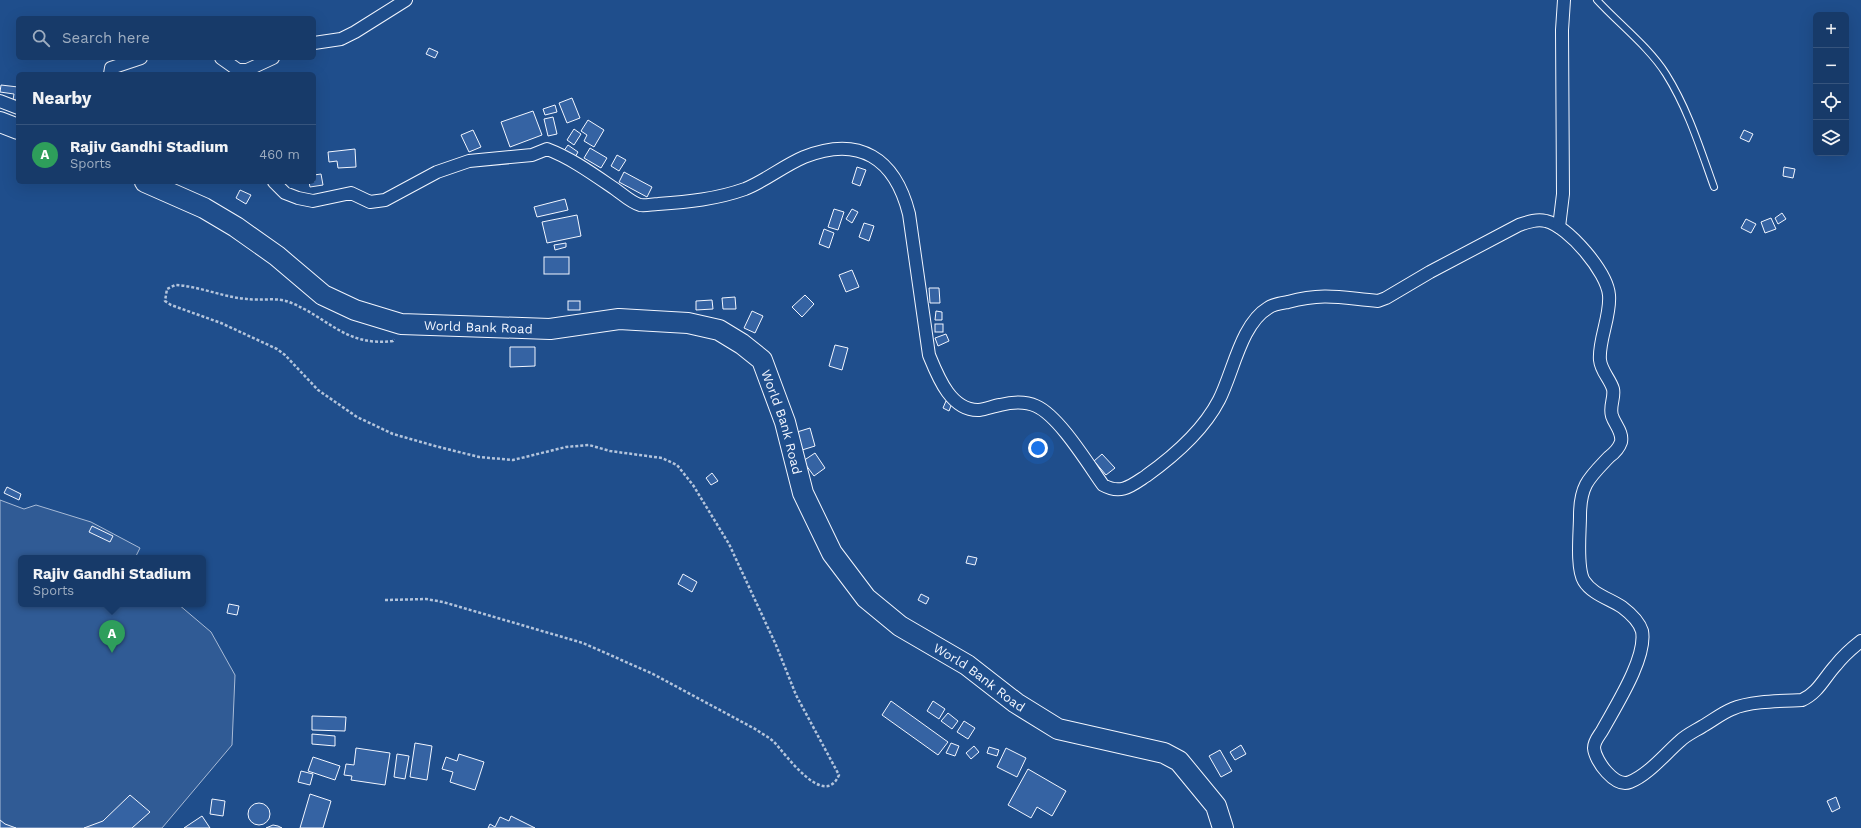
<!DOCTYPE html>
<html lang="en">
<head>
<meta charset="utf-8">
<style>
  :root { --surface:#173a69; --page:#244571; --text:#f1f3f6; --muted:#9eadc0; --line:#36547d; --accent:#ffb74d }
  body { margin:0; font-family:"Work Sans",sans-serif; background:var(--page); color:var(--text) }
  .controls { position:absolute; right:12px; top:12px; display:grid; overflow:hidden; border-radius:6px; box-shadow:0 4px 16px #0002 }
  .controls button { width:36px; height:36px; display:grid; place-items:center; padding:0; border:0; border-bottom:1px solid var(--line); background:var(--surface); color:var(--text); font:20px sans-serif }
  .you { position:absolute; left:1038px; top:448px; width:14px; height:14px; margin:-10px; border:3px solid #fff; border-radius:50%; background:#1a73e8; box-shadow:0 0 0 6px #1a73e833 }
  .badge { display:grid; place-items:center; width:26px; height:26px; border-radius:50%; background:var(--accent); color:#fff; font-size:13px; font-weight:700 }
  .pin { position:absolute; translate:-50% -33px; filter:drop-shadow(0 1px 2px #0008) }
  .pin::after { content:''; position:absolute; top:21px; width:14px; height:12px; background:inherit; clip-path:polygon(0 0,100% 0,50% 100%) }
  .popup { position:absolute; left:18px; top:555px; width:188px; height:52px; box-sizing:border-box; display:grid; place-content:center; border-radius:6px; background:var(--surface); filter:drop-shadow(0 1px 3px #0005); font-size:13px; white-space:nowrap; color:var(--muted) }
  .popup b { font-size:15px; color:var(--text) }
  .popup::after { content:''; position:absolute; left:50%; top:100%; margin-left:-8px; border:8px solid transparent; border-top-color:var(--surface) }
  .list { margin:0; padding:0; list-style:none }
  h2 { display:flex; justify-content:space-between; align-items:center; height:52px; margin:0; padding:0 16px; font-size:17px }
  h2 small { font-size:13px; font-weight:400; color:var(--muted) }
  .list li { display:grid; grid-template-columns:26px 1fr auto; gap:12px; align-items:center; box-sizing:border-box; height:60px; padding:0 16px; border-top:1px solid var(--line) }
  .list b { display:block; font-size:15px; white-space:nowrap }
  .list p { margin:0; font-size:13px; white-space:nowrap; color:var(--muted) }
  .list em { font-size:13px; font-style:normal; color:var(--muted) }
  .icon { flex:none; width:22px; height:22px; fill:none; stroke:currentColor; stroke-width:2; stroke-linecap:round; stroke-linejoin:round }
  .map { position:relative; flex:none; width:1861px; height:828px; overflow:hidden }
  .search { position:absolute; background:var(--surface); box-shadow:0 4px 16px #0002; left:16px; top:16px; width:300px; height:44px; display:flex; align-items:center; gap:10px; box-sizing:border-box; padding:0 14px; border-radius:6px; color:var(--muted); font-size:15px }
  .panel { position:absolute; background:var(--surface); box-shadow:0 4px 16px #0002; left:16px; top:72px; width:300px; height:112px; border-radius:6px }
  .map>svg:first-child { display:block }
  .built { fill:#305b95; stroke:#a8bbd7 }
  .building { fill:#3563a3; stroke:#f2f6ff }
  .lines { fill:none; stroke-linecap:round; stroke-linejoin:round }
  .lane-casing { stroke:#f2f6ff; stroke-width:8 }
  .street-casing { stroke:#f2f6ff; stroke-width:14 }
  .primary-casing { stroke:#f2f6ff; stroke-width:22 }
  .path { stroke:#b3c4dc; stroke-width:2.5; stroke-dasharray:3 2; stroke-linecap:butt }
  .lane { stroke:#1f4e8c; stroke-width:6 }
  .street { stroke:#1f4e8c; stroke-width:12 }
  .primary { stroke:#1f4e8c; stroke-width:20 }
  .labels { text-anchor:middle; stroke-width:3; stroke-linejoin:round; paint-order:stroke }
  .street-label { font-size:13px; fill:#f2f6ff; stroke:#1f4e8c }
</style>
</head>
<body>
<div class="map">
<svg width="1861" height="828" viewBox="0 0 1861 828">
  <rect width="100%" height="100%" fill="#1f4e8c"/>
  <!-- built -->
  <polygon class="built" points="0,500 24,509 36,505 91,522 140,548 135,558 21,558 21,604 178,604 211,632 235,675 232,745 162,828 0,828"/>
  <!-- building -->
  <g class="building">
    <polygon points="429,48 438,52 435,58 426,54"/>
    <polygon points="1,85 18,87 18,100 13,100 14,94 0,92"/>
    <polygon points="572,98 580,118 567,123 559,103"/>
    <polygon points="555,105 557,112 545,115 543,109"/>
    <polygon points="533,111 542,135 510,147 501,122"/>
    <polygon points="553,117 557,134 548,136 544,119"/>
    <polygon points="588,120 604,130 594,147 584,141 587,135 581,131"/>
    <polygon points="574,129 581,134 574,145 567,140"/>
    <polygon points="473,130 481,147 469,152 461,135"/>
    <polygon points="1744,130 1753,134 1749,142 1740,138"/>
    <polygon points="568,145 578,152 574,159 563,152"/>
    <polygon points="590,148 607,158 601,168 584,158"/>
    <polygon points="355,149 356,167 338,168 337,161 329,162 328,152"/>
    <polygon points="617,155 626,160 619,171 611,166"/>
    <polygon points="857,167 866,170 860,186 852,183"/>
    <polygon points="1784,167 1795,169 1793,178 1783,176"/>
    <polygon points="624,172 652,187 647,197 619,182"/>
    <polygon points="321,174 323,185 310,187 309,182 314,182 314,175"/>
    <polygon points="240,190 251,195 246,204 236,198"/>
    <polygon points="565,199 568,210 537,217 534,207"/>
    <polygon points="834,209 844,212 838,230 828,227"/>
    <polygon points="852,209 858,212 852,223 846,219"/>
    <polygon points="1782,213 1786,219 1778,224 1775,218"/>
    <polygon points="577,215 581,236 547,243 542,222"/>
    <polygon points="1771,218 1776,229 1765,233 1761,222"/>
    <polygon points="1746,219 1756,224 1751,233 1741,228"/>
    <polygon points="864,223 874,226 869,241 859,237"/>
    <polygon points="824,229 834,233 829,248 819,244"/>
    <polygon points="566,243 566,247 555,250 554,245"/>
    <rect x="544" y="257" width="25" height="17"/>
    <polygon points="852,270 859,287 846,292 839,275"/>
    <polygon points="929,288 939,288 940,303 930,303"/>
    <polygon points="805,295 814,304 802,317 792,307"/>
    <polygon points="735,297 736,309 723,309 722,298"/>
    <polygon points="712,300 713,309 696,310 696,301"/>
    <rect x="568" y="301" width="12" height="9"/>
    <polygon points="752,311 763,316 755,333 744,328"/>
    <polygon points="936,311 942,312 942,320 935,320"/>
    <rect x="935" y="324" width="8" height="8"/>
    <polygon points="946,334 949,341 938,346 935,338"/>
    <polygon points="835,345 848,348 842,370 829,366"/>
    <polygon points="510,347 535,347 535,366 510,367"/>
    <polygon points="946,401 952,403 949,411 943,408"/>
    <polygon points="810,428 815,446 802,450 797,432"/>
    <polygon points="815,453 825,468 814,476 803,461"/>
    <polygon points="1102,454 1115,468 1106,475 1094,461"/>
    <polygon points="712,473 718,481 711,485 706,478"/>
    <polygon points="7,487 21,494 19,500 4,493"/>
    <polygon points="92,526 113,536 110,542 89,532"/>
    <polygon points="968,556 977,558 975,565 966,563"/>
    <polygon points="683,574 697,582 692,592 678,584"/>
    <polygon points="921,594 929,598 926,604 918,600"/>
    <polygon points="229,604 239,606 237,615 227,613"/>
    <polygon points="891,701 948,742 938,755 882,715"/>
    <polygon points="933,701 945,709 939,719 927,711"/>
    <polygon points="948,713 958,721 952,729 941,721"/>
    <polygon points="312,716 346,717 345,731 312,730"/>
    <polygon points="964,721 975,728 968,739 957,732"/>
    <polygon points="312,734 335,736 335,746 312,744"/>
    <polygon points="415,743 432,746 427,780 410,777"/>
    <polygon points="951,743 959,746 955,756 946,753"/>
    <polygon points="1241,745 1246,754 1235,760 1230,752"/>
    <polygon points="974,746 979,752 971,759 966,753"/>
    <polygon points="989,747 999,750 997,756 987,753"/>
    <polygon points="356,748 390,753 385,785 351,780 352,776 344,775 346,764 354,765"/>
    <polygon points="1006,748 1026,758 1017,777 997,767"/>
    <polygon points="1220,750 1232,771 1221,777 1209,756"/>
    <polygon points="397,754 409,756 405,779 394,777"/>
    <polygon points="459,754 484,762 475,790 450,782 453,772 442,769 446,757 457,761"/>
    <polygon points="313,757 340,766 335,780 308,771"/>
    <polygon points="1028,769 1066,791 1052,816 1037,807 1031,818 1008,805"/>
    <polygon points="301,771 313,774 310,785 298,782"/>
    <polygon points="310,794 331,801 323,828 300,828"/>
    <polygon points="130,795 150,812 132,828 84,828 103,821"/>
    <polygon points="1836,797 1840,808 1832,812 1827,801"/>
    <polygon points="212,799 225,801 223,816 210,814"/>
    <circle cx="259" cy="814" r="11"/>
    <polygon points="202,816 210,828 184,828"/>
    <polygon points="511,816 535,828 488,828 490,824 495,827 500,817 509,821"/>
    <polygon points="0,820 5,824 16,828 0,828"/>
    <polygon points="273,825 278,826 282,828 266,828"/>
  </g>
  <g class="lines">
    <defs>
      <path id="lane" d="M1597,0C1619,24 1649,47 1666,74C1688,109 1700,148 1714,187"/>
      <g id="street">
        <polyline points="314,43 341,39 355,32 406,0"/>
        <polyline points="221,58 238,70 247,70 273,58"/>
        <polyline points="110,74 111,68 141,58"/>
        <polyline points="0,101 18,108"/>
        <path d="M274,182L285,193L298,198L313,201L351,193L370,202L385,200L437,172L469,161L532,155L547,149C571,158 593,174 615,189C622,194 632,203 640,205C645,206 653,204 658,204C688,202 717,199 745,189C765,181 783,166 804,157C859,135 895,158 909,214L929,355C938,377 951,411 979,410C986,409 994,406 1000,405C1012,402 1025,401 1036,406C1059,416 1088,464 1103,485C1121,495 1131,486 1146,476C1174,456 1203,431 1219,400C1233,373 1241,324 1268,308C1273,304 1282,303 1288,302C1325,292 1342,298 1378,301L1386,298L1430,272L1519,225C1528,222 1536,219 1546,221C1569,227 1607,272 1609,295C1611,316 1598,341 1600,360C1601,371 1610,379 1613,389C1615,398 1609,406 1612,416C1615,425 1623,432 1621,442C1619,448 1613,454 1609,457C1589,478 1580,485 1580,516C1580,532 1576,568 1584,581C1592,594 1610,599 1622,607C1630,613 1639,621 1642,631C1647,658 1615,707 1602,731C1599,736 1594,741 1594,748C1595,761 1615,788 1630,782C1648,775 1665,754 1680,741C1686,735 1695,731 1703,726C1712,721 1722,713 1732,709C1750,701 1781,701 1802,700C1818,693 1824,678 1836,665C1843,656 1852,648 1861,641"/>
        <polyline points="1559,227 1563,194 1562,30 1564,0"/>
      </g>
      <g id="primary">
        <polyline points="0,122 18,129"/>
        <path id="s1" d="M145,182L204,208L236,227L277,256L323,295L355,310L401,324L550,329L619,319L688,323L719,330L742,344L762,360L785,422L803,493L832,553L866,598L900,626L967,665L1016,703L1058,729L1164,753L1179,761L1216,806L1223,828"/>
      </g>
    </defs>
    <!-- lane casing -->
    <use href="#lane" class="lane-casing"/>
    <!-- street casing -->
    <use href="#street" class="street-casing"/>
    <!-- primary casing -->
    <use href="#primary" class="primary-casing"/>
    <!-- path -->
    <path class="path" d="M385,600L426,599L443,602L583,643L653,674L757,730C762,734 769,737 774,742C785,753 824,810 839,775L796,695L776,645L729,544L693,485L677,465L662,458L610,451L589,445L566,447L513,460L479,457L435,446L393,434L357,417L318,390L285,355L277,349L221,323L171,305L165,301L167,289L175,285C199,286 222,297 247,299C260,301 277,297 289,302C328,317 345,347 393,341L394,339"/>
    <!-- lane -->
    <use href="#lane" class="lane"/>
    <!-- street -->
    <use href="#street" class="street"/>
    <!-- primary -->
    <use href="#primary" class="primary"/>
  </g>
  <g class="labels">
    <!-- street labels -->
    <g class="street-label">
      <text dy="5" stroke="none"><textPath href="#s1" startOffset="373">World Bank Road</textPath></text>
      <text dy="5" stroke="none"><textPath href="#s1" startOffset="733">World Bank Road</textPath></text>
      <text dy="5" stroke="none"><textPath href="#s1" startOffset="1069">World Bank Road</textPath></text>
    </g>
  </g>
</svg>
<div class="controls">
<button>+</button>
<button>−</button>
<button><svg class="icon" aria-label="locate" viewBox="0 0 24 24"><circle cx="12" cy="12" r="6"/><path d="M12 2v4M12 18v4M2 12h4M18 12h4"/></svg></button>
<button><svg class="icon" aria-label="layers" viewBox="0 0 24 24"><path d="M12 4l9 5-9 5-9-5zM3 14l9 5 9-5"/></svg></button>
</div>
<div class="you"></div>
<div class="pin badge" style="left:112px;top:653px;background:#2e9e5b">A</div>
<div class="popup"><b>Rajiv Gandhi Stadium</b>Sports</div>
<div class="search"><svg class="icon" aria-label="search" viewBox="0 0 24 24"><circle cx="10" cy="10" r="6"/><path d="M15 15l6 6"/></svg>Search here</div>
<section class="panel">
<h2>Nearby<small></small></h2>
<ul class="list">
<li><span class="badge" style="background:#2e9e5b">A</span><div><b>Rajiv Gandhi Stadium</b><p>Sports</p></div><em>460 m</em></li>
</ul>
</section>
</div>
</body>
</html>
